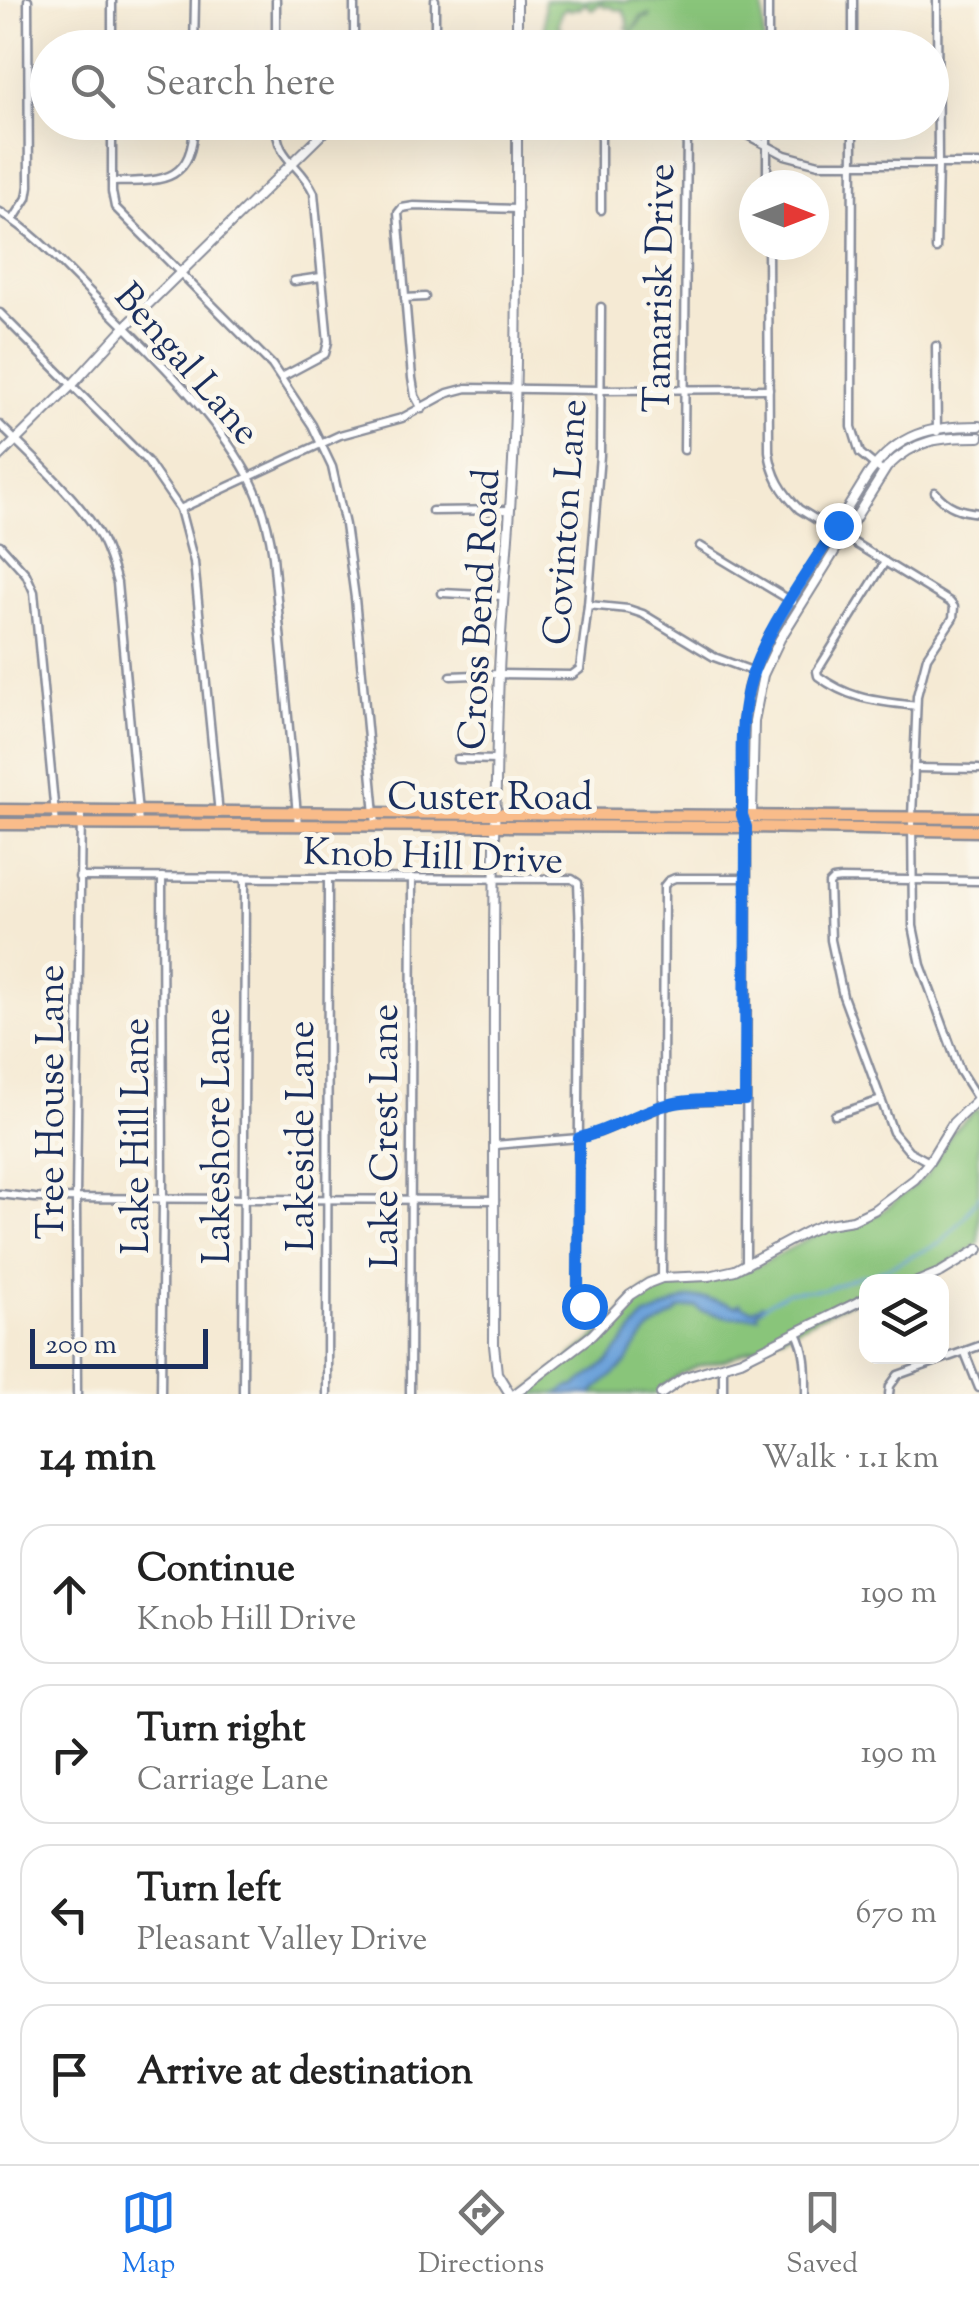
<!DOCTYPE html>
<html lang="en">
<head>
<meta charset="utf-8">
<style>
  :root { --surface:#fff; --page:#f2f2f2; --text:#222; --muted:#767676; --line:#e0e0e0; --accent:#1a73e8 }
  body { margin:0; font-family:"Sorts Mill Goudy",serif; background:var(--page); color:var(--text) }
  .controls { position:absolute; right:30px; bottom:30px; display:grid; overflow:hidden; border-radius:20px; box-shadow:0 10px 40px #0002 }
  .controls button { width:90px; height:90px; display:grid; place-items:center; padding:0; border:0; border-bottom:2px solid var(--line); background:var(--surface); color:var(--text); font:50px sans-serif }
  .compass { position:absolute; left:739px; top:170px; width:90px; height:90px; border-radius:50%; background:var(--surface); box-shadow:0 10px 40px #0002; rotate:90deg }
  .scale { position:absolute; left:30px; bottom:25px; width:178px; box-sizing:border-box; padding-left:10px; border:5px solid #1b2f5e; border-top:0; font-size:28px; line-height:35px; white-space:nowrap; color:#1b2f5e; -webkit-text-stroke:8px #fbf7ec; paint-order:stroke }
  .stop { position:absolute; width:30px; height:30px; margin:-22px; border:8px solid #1a73e8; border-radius:50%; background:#fff }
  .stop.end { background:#1a73e8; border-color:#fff; box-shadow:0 2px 10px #0008 }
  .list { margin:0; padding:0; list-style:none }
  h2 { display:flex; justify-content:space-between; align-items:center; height:130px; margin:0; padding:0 40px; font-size:42px }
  h2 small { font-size:32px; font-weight:400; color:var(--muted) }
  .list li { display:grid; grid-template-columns:65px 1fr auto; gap:30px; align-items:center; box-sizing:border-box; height:140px; margin:0 20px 20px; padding:0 20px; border:2px solid var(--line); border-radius:30px }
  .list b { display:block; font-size:38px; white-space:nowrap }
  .list p { margin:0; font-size:32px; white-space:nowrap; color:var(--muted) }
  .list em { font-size:32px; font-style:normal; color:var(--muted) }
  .icon { flex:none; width:55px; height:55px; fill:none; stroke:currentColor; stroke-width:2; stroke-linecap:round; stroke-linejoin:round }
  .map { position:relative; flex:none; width:979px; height:1394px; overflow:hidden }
  .search { position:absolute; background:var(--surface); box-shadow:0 10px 40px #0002; left:30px; right:30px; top:30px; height:110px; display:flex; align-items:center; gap:25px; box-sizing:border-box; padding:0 35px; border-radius:55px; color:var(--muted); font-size:38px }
  .sheet { height:770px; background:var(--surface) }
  nav { display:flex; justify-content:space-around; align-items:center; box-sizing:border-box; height:140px; border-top:2px solid var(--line); background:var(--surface); font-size:28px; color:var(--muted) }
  nav a { display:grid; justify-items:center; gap:5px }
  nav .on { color:var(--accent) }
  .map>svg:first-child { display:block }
  .green { fill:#89c57a; stroke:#527a6c; stroke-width:2.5 }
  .water { fill:#6da3da; stroke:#44699c; stroke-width:2.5 }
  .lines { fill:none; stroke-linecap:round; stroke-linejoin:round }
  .stream { stroke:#6da3da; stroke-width:2.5 }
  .minor-casing { stroke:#888c99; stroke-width:11 }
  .tertiary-casing { stroke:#888c99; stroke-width:12 }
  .primary-casing { stroke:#888c99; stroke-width:15 }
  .minor { stroke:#fff; stroke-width:6 }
  .tertiary { stroke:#fff; stroke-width:8 }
  .primary { stroke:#f9bc8a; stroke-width:10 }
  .route { stroke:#1a73e8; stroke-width:12 }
  .labels { text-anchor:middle; stroke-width:10; stroke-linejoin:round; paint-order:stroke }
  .street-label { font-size:38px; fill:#1b2f5e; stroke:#fbf7ec }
</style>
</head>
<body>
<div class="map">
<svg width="979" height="1394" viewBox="0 0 979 1394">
  <rect width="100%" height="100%" fill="#fbf7ec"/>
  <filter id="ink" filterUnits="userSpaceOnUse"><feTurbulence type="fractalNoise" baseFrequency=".01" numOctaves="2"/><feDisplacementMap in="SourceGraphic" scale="20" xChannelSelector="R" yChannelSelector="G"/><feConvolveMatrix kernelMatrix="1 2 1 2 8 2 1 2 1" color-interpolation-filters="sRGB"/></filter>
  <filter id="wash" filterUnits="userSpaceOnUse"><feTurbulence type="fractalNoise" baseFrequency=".0048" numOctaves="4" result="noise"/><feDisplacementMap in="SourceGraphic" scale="40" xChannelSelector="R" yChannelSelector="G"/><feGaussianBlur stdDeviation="2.25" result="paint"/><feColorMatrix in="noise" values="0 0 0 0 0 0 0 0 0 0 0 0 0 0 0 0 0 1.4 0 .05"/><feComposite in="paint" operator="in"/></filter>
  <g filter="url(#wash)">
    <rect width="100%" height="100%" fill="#f5ead4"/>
    <!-- green -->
    <g class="green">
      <polygon points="544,0 618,0 624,2 632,0 763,0 764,47 630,47 625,40 643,18 650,17 650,14 641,17 631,33 626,28 629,26 623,9 616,10 609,6 606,8 601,3 592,10 586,3 579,9 577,7 571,10 567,8 561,12 558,25 561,28 555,34 562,41 556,47 548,42 552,47 525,47 526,39 545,39"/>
      <path d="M976,1109L979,1110V1243C958,1261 927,1275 899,1281C889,1283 877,1281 866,1282V1294L762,1345L725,1360L698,1366L680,1374L654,1394H525L608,1327L640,1294L654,1286L723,1278L755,1267L819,1233L859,1223L880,1213L926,1176L952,1132Z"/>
    </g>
    <!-- water -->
    <path class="water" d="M690,1298H705L737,1306L740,1303L742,1306L752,1310L762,1304L765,1305L757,1312L759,1316L729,1317L701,1311L697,1307L679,1309L675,1314L650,1330L634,1349L627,1363L591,1394H557L568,1387L576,1386L609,1361L645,1316C661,1315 671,1302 690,1298Z"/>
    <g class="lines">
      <!-- stream -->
      <polyline class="stream" points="762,1307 787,1292 826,1289 859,1276 871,1275 941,1243 965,1217 979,1195"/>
    </g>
  </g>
  <g filter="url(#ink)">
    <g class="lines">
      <defs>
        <g id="minor">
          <polyline points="276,0 276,48"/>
          <polyline points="354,0 354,48"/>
          <polyline points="435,0 435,48"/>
          <polyline points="112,48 112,0"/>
          <polyline points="194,48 195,0"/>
          <polyline points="768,48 768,0"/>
          <polyline points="853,48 853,0"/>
          <polyline points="112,122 112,192 115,207 272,365 312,425 332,467 345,525 355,598 376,825"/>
          <path d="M276,122C276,161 299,161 314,193L328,342L325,354L282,377"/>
          <polyline points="767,122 767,185"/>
          <polyline points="853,122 852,427 860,453 883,472"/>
          <polyline points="517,126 714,127 747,135 785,155 819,164 979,164"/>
          <polyline points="601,127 601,210"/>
          <path d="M112,182C162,181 193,184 194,122"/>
          <path d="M0,212C35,233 63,265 92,294C147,349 210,407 248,475C262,501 269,528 273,556L298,825"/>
          <polyline points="13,220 27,198 29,186 28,0"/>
          <path d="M768,245L769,451C772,476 782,492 799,509L950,602L954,607L953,618L927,657L917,696L912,817L913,926L921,965L960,1071L979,1101"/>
          <polyline points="936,249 938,165 937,0"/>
          <polyline points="294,281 321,277"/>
          <polyline points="405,298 425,297"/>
          <polyline points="0,313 147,461 180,509 194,562 219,814"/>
          <polyline points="936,346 937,432"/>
          <polyline points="422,409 415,396 412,378 398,213 402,208 414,206 518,209"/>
          <path d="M0,425C31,456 81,501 101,538C108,552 113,568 117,583L139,824"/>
          <polyline points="684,450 687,127"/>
          <path d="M935,492C947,507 960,511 979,513"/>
          <polyline points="180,509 340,435 402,418 448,393 467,388 601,390 769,389"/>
          <polyline points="432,511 510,510"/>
          <polyline points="0,545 26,574 34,592 56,825"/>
          <polyline points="700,546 793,602"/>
          <path d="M885,562L821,665L817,671L818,676C850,700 877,701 916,706"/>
          <polyline points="442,593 502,596"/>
          <polyline points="588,605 628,609 643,614 714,657 763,675"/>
          <polyline points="451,676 499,674 572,675 580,669 588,605 600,455 601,307"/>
          <polyline points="457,759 497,760"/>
          <polyline points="914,768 979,769"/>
          <polyline points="79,877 572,879 578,883 580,931 578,1288 579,1299 600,1327"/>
          <polyline points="835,1115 881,1100"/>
          <polyline points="495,1145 579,1138 600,1132 658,1108 680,1102 745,1100"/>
          <polyline points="929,1162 909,1151 893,1132 843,996 831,940 829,884 833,880 841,879 979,881"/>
          <polyline points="0,1194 35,1198 495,1200"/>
          <polyline points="746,1265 747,827"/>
          <polyline points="662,1278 664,886 668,881 675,878 746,878"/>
          <path d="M797,1333C807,1353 806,1372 806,1394"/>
          <polyline points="965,1353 979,1388"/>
          <polyline points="723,1366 723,1394"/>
          <polyline points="77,1394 76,1198 81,811"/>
          <polyline points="161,1394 163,1198 162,877"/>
          <polyline points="243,1394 245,878"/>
          <polyline points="327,1394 328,878"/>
          <polyline points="410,1394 412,878"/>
          <polyline points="889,1394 890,1386 898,1375 979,1346"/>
        </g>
        <g id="tertiary">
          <polyline points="517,0 517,48"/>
          <polyline points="0,456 72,385 125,327 324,132 342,125 354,124 517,126"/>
          <path d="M743,819L742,815L743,723L748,689L753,672L769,636L868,475C898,433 930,426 979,426"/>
          <path d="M749,821L752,815L754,721L763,675L780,639L887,467C916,439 940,437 979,437"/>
          <polyline points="917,1282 941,1272 979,1249"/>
          <path d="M510,1394L497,1373L494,1345C495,1121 491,897 499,673C502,595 511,518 514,440C518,334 517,228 517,122"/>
          <polyline points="515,1394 592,1335 630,1295 649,1283 662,1278 709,1276 735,1270 808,1231 822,1225 853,1220 874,1210 915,1179 929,1162 953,1123 979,1098"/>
          <polyline points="661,1394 685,1377 741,1360 866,1298"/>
        </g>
        <g id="primary">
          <polyline points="0,810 979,818"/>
          <polyline points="0,824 747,827 979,831"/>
        </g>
      </defs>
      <!-- minor casing -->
      <use href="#minor" class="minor-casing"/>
      <!-- tertiary casing -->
      <use href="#tertiary" class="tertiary-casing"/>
      <!-- primary casing -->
      <use href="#primary" class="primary-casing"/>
      <!-- minor -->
      <use href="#minor" class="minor"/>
      <!-- tertiary -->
      <use href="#tertiary" class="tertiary"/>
      <!-- primary -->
      <use href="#primary" class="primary"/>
    </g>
  </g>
  <g class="lines" filter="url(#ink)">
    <!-- route -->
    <path class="route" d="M584,1306L579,1299L578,1288L579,1138C607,1131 632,1116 659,1107C687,1098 717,1100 745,1100L746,827L742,815C743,774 738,730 748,690C761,634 807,574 838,525"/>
  </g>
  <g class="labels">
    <!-- street labels -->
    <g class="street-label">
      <text transform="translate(658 288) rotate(-89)" y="13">Tamarisk Drive</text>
      <text transform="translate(188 363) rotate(49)" y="13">Bengal Lane</text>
      <text transform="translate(564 522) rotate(-86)" y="13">Covinton Lane</text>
      <text transform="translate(478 609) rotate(-87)" y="13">Cross Bend Road</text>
      <text x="490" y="809">Custer Road</text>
      <text transform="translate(433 855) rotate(2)" y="13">Knob Hill Drive</text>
      <text transform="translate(50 1102) rotate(-90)" y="13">Tree House Lane</text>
      <text transform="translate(135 1136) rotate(-90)" y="13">Lake Hill Lane</text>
      <text transform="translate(216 1136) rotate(-90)" y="13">Lakeshore Lane</text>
      <text transform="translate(300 1136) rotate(-90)" y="13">Lakeside Lane</text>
      <text transform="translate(384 1136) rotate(-90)" y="13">Lake Crest Lane</text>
    </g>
  </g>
</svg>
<div class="controls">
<button><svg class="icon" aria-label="layers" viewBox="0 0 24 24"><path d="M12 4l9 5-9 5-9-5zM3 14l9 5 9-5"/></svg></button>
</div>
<svg class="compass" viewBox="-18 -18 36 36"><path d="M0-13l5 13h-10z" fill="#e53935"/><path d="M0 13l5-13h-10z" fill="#767676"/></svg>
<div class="scale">200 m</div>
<div class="stop" style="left:584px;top:1306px"></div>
<div class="stop end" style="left:838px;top:525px"></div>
<div class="search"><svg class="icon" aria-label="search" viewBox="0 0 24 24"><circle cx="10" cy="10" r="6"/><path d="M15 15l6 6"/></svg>Search here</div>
</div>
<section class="sheet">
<h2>14 min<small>Walk · 1.1 km</small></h2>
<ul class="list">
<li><svg class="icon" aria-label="ahead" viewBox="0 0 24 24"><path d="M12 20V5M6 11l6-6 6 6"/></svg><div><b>Continue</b><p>Knob Hill Drive</p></div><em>190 m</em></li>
<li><svg class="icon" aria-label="right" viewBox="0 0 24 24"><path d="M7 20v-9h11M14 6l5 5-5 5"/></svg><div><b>Turn right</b><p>Carriage Lane</p></div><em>190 m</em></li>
<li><svg class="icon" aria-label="left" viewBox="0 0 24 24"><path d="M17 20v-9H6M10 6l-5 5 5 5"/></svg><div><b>Turn left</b><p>Pleasant Valley Drive</p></div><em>670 m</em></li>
<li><svg class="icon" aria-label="arrive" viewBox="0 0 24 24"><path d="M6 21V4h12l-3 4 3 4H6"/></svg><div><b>Arrive at destination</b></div></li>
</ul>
</section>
<nav>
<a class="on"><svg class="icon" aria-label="map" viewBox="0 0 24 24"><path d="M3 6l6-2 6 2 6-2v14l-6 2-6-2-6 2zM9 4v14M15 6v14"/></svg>Map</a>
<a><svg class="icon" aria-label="directions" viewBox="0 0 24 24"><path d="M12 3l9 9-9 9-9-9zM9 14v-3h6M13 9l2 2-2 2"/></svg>Directions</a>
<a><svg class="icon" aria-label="saved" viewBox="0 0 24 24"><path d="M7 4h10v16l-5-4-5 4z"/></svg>Saved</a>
</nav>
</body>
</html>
